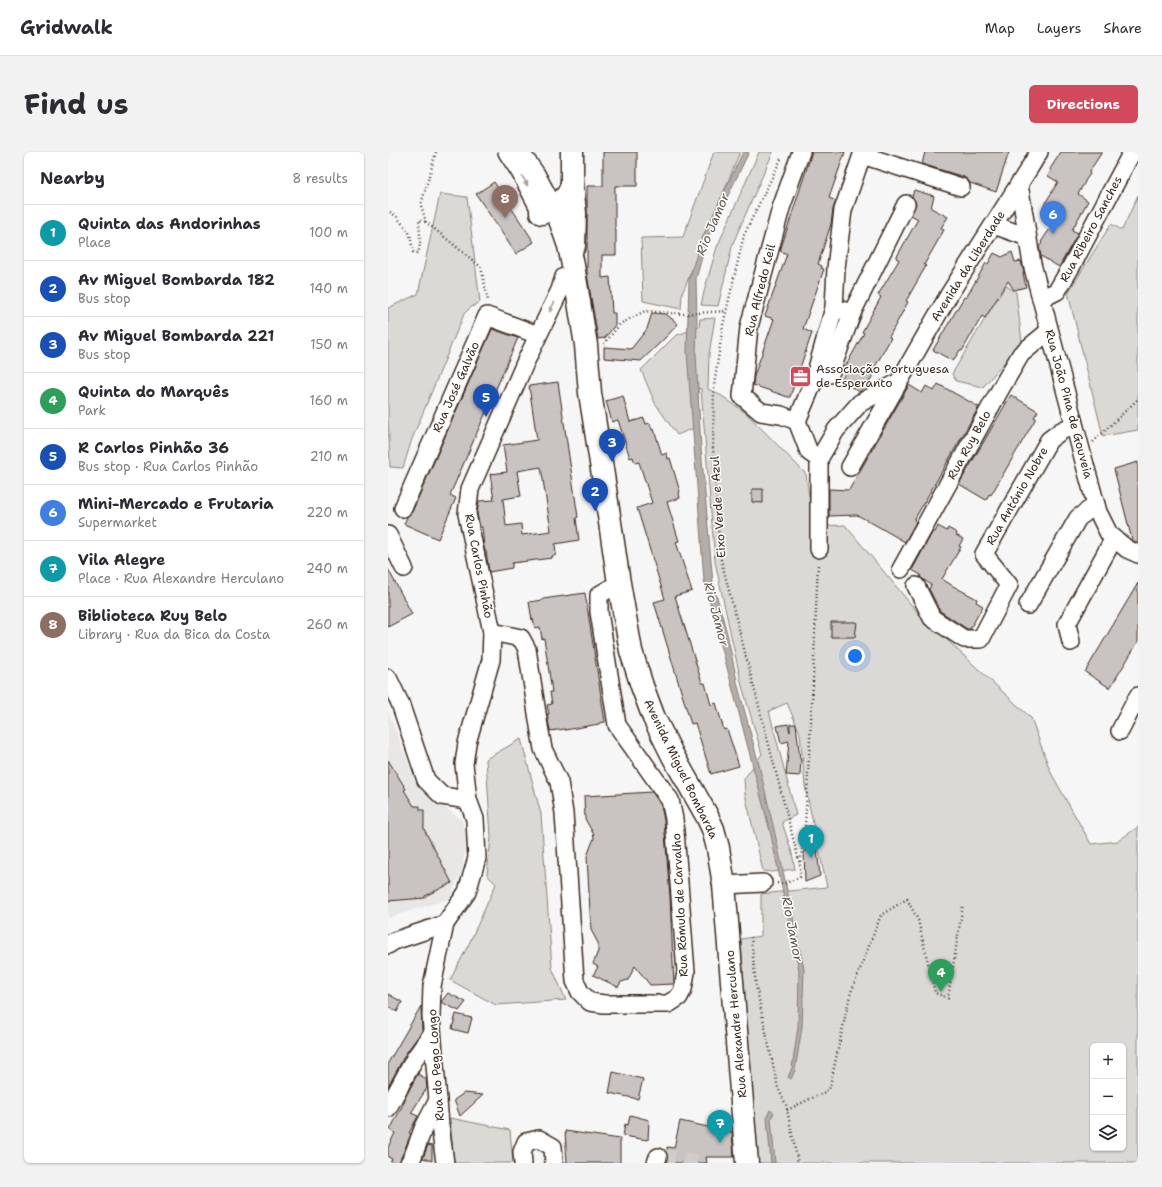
<!DOCTYPE html>
<html lang="en">
<head>
<meta charset="utf-8">
<style>
  :root { --surface:#fff; --page:#f2f2f3; --text:#2b2b33; --muted:#7c7c81; --line:#e1e1e2; --accent:#d1495b }
  body { margin:0; font-family:"Shantell Sans",sans-serif; background:var(--page); color:var(--text) }
  .controls { position:absolute; right:12px; bottom:12px; display:grid; overflow:hidden; border-radius:6px; box-shadow:0 1px 3px #0004 }
  .controls button { width:36px; height:36px; display:grid; place-items:center; padding:0; border:0; border-bottom:1px solid var(--line); background:var(--surface); color:var(--text); font:20px sans-serif }
  .you { position:absolute; left:467px; top:504px; width:14px; height:14px; margin:-10px; border:3px solid #fff; border-radius:50%; background:#1a73e8; box-shadow:0 0 0 6px #1a73e833 }
  .badge { display:grid; place-items:center; width:26px; height:26px; border-radius:50%; background:var(--accent); color:#fff; font-size:13px; font-weight:700 }
  .pin { position:absolute; translate:-50% -33px; filter:drop-shadow(0 1px 2px #0008) }
  .pin::after { content:''; position:absolute; top:21px; width:14px; height:12px; background:inherit; clip-path:polygon(0 0,100% 0,50% 100%) }
  .list { margin:0; padding:0; list-style:none }
  h2 { display:flex; justify-content:space-between; align-items:center; height:52px; margin:0; padding:0 16px; font-size:17px }
  h2 small { font-size:13px; font-weight:400; color:var(--muted) }
  .list li { display:grid; grid-template-columns:26px 1fr auto; gap:12px; align-items:center; box-sizing:border-box; height:56px; padding:0 16px; border-top:1px solid var(--line) }
  .list b { display:block; font-size:15px; white-space:nowrap }
  .list p { margin:0; font-size:13px; white-space:nowrap; color:var(--muted) }
  .list em { font-size:13px; font-style:normal; color:var(--muted) }
  .icon { flex:none; width:22px; height:22px; fill:none; stroke:currentColor; stroke-width:2; stroke-linecap:round; stroke-linejoin:round }
  .map { position:relative; flex:none; width:750px; height:1011px; overflow:hidden; border-radius:6px }
  header { display:flex; align-items:center; gap:24px; box-sizing:border-box; height:56px; padding:0 20px; background:var(--surface); border-bottom:1px solid var(--line) }
  header strong { font-size:19px }
  nav { display:flex; gap:22px; margin-inline-start:auto; font-size:14px }
  .intro { display:flex; align-items:center; justify-content:space-between; box-sizing:border-box; height:96px; padding:0 24px }
  h1 { margin:0; font-size:28px }
  .button { padding:10px 18px; border-radius:6px; background:var(--accent); color:#fff; font-size:14px; font-weight:700 }
  main { display:flex; gap:24px; padding:0 24px }
  aside { flex:1; background:var(--surface); border-radius:6px; box-shadow:0 1px 3px #0004 }
  .map>svg:first-child { display:block }
  .built { fill:#e9e7e6 }
  .green { fill:#dbd9d6; stroke:#8b827a; fill-rule:evenodd }
  .water { fill:#b4aeaa; stroke:#847972 }
  .building { fill:#c9c3c1; stroke:#3b2a1e; fill-rule:evenodd }
  .lines { fill:none; stroke-linecap:round; stroke-linejoin:round }
  .minor-tunnel { stroke:#d1cdcb; stroke-width:17; stroke-dasharray:17 8; stroke-linecap:butt }
  .minor-casing { stroke:#3b2a1e; stroke-width:20 }
  .major-casing { stroke:#3b2a1e; stroke-width:25 }
  .path { stroke:#3b2a1e; stroke-width:2.5; stroke-dasharray:1 3; stroke-linecap:butt }
  .minor { stroke:#fff; stroke-width:17 }
  .major { stroke:#fff; stroke-width:22 }
  .oneway { fill:#a79f9a }
  .labels { text-anchor:middle; stroke-width:3; stroke-linejoin:round; paint-order:stroke }
  .street-label { font-size:12px; fill:#3b2a1e; stroke:#fff }
  .poi-label { font-size:12px; fill:#3b2a1e; stroke:#fff; text-anchor:start }
  .water-label { font-size:13px; font-style:italic; fill:#65584f; stroke:#fff }
</style>
</head>
<body>
<header>
<strong>Gridwalk</strong>
<nav><a>Map</a><a>Layers</a><a>Share</a></nav>
</header>
<div class="intro"><h1>Find us</h1><a class="button">Directions</a></div>
<main>
<aside>
<h2>Nearby<small>8 results</small></h2>
<ul class="list">
<li><span class="badge" style="background:#0f9aa8">1</span><div><b>Quinta das Andorinhas</b><p>Place</p></div><em>100 m</em></li>
<li><span class="badge" style="background:#1a4fb4">2</span><div><b>Av Miguel Bombarda 182</b><p>Bus stop</p></div><em>140 m</em></li>
<li><span class="badge" style="background:#1a4fb4">3</span><div><b>Av Miguel Bombarda 221</b><p>Bus stop</p></div><em>150 m</em></li>
<li><span class="badge" style="background:#2e9e5b">4</span><div><b>Quinta do Marquês</b><p>Park</p></div><em>160 m</em></li>
<li><span class="badge" style="background:#1a4fb4">5</span><div><b>R Carlos Pinhão 36</b><p>Bus stop · Rua Carlos Pinhão</p></div><em>210 m</em></li>
<li><span class="badge" style="background:#3f7fe0">6</span><div><b>Mini-Mercado e Frutaria</b><p>Supermarket</p></div><em>220 m</em></li>
<li><span class="badge" style="background:#0f9aa8">7</span><div><b>Vila Alegre</b><p>Place · Rua Alexandre Herculano</p></div><em>240 m</em></li>
<li><span class="badge" style="background:#8d6e63">8</span><div><b>Biblioteca Ruy Belo</b><p>Library · Rua da Bica da Costa</p></div><em>260 m</em></li>
</ul>
</aside>
<div class="map">
<svg width="750" height="1011" viewBox="0 0 750 1011">
  <rect width="100%" height="100%" fill="#f7f6f6"/>
  <filter id="ink" filterUnits="userSpaceOnUse"><feTurbulence type="fractalNoise" baseFrequency=".025" numOctaves="2"/><feDisplacementMap in="SourceGraphic" scale="8" xChannelSelector="R" yChannelSelector="G"/><feConvolveMatrix kernelMatrix="1 2 1 2 8 2 1 2 1" color-interpolation-filters="sRGB"/></filter>
  <g filter="url(#ink)">
    <!-- built -->
    <polygon class="built" points="0,559 30,635 74,668 79,687 74,719 61,747 0,766"/>
    <!-- green -->
    <g class="green">
      <polygon points="326,0 352,0 294,142 293,157 255,149 253,86 295,85"/>
      <polygon points="371,0 385,0 345,91 330,154 313,153 317,136 329,95"/>
      <polygon points="52,42 79,45 92,150 82,156 76,162 24,287 15,316 2,315 0,263 0,156 30,142"/>
      <polygon points="750,43 750,278 715,284 680,141 723,72 734,78"/>
      <polygon points="617,133 628,140 634,190 595,235 568,229 564,222"/>
      <path d="M327,166L321,202L320,237L334,244L358,261L418,322L425,374L457,373L531,462L643,566L663,621L703,692L730,689L750,675V1011H368L353,787L373,784V742L439,735L417,634L412,581L399,551L381,559L408,663L394,670L404,701L407,717L384,720L375,719L357,642L356,627L374,602L354,534L327,410L313,237L310,236L311,274L289,283L267,251L253,218L287,184L311,175L312,167ZM705,894H735V996H705Z"/>
      <polygon points="133,587 153,662 164,816 178,848 108,853 62,828 80,794 108,732 99,723 103,685 98,607"/>
      <polygon points="62,966 122,978 125,1011 66,1011"/>
    </g>
    <!-- water -->
    <g class="water">
      <polygon points="355,0 361,0 319,87 308,127 309,171 308,202 313,296 325,431 339,481 350,534 371,613 387,682 416,817 414,875 407,918 403,927 400,925 404,916 410,875 411,818 383,683 316,428 299,200 301,127 314,86"/>
      <polygon points="382,958 386,961 383,966 387,1011 383,1011 379,965"/>
    </g>
    <!-- building -->
    <g class="building">
      <polygon points="215,0 249,0 249,34 227,34 227,77 228,77 228,103 214,103 214,126 222,125 224,161 227,161 227,173 217,186 210,187 199,122 199,34 215,34"/>
      <polygon points="424,0 457,0 441,46 448,49 445,57 443,72 430,112 434,114 433,116 436,117 415,177 424,181 402,245 400,245 365,233 366,224 386,167 377,164 399,102 392,99"/>
      <polygon points="537,0 621,0 608,40 582,31 580,28 576,25 534,12"/>
      <polygon points="673,0 714,0 701,20 702,22 697,29 697,30 690,42 700,49 684,78 690,81 671,115 653,104 651,95 654,91 653,90 668,68 653,60 657,54 656,53 670,30 660,24 663,19 662,17"/>
      <polygon points="106,30 146,90 128,102 88,42"/>
      <polygon points="526,38 546,44 543,56 560,65 553,76 556,78 536,113 538,114 518,149 520,150 501,185 503,186 483,222 485,223 478,235 476,234 472,240 453,229 459,217 457,215 476,181 474,180 493,145 490,143 511,108 508,106 530,67 523,63 528,52 526,47 524,45"/>
      <polygon points="624,100 627,110 633,109 636,121 635,121 638,135 626,138 620,129 597,166 594,164 574,199 572,198 565,209 545,198 576,145 578,146 598,111 600,112 606,101 614,105"/>
      <polygon points="264,161 278,162 290,172 276,187 253,209 216,206 216,195 243,197 259,177"/>
      <polygon points="104,177 130,186 62,343 68,346 50,387 16,372 19,365 24,360"/>
      <path d="M170,230L190,365L188,366L191,388L167,392L168,403L164,404V406L124,411V416L101,420L98,399H97L96,395L94,375H92L89,362L91,349L106,348L102,322L119,320L115,293L149,288L141,234ZM153,315L163,379L134,383L133,372L118,374L115,347L133,344L129,319Z"/>
      <polygon points="550,232 591,255 526,368 528,370 517,390 484,371 469,363 441,364 441,337 461,338 521,233 534,241 538,234 546,239"/>
      <polygon points="623,243 650,259 646,265 648,266 603,343 601,342 598,348 571,332"/>
      <polygon points="235,244 242,270 256,266 258,272 262,271 264,278 266,277 274,303 279,301 280,307 282,306 292,340 291,341 292,346 279,350 291,389 288,390 304,439 287,444 314,531 317,531 323,553 328,551 336,578 339,577 351,614 323,622 307,571 303,572 266,450 277,447 249,356 264,351 251,310 247,311 245,305 242,306 230,268 224,270 218,249"/>
      <polygon points="750,310 750,391 744,388 726,317"/>
      <polygon points="364,337 375,337 375,351 364,350"/>
      <polygon points="550,374 559,379 560,376 569,381 568,383 575,387 571,394 573,395 554,427 565,434 589,447 588,450 595,454 582,477 579,477 552,459 541,437 543,433 532,425 533,423 524,418 545,379 547,380"/>
      <polygon points="0,417 24,462 0,475"/>
      <polygon points="750,431 750,490 722,536 697,520"/>
      <polygon points="197,441 217,570 211,571 211,572 177,578 177,577 162,579 159,562 161,562 159,553 164,552 162,540 164,540 156,486 154,487 152,475 147,476 145,467 144,468 141,450 155,448 155,447"/>
      <polygon points="443,470 469,470 467,485 443,485"/>
      <polygon points="400,572 402,580 402,572 408,572 412,607 413,607 412,624 398,623 401,589 393,591 389,574"/>
      <polygon points="0,608 18,637 16,638 26,654 32,654 32,658 36,658 36,677 64,731 37,744 37,746 0,749"/>
      <polygon points="264,640 273,653 276,668 282,745 286,832 262,833 247,814 240,828 233,830 230,835 205,823 210,815 205,812 210,799 210,791 203,778 199,704 206,686 205,681 197,667 196,644"/>
      <polygon points="429,697 432,724 417,730 416,699"/>
      <polygon points="60,841 78,850 71,859 53,850"/>
      <polygon points="0,842 14,850 9,860 0,854"/>
      <polygon points="33,854 34,879 18,901 0,935 0,911"/>
      <polygon points="68,862 84,866 80,881 64,877"/>
      <polygon points="31,919 30,922 38,927 39,936 23,961 30,964 21,981 23,982 11,1011 2,1011 4,1007 0,1005 0,995 7,981 2,978 17,948 16,948"/>
      <polygon points="225,920 255,927 250,947 221,941"/>
      <polygon points="76,941 95,943 72,964 66,948"/>
      <polygon points="242,963 261,968 260,988 235,984 237,972 240,973"/>
      <polygon points="292,969 344,980 346,1005 318,1005 319,1011 280,1011 279,995 286,996"/>
      <polygon points="177,979 232,987 232,1011 179,1011"/>
      <polygon points="40,993 44,994 44,1009 35,1006"/>
    </g>
    <g class="lines">
      <!-- minor-tunnel -->
      <polyline class="minor-tunnel" points="270,1005 309,1011"/>
      <defs>
        <g id="minor">
          <polyline points="119,0 132,20 153,60"/>
          <polyline points="133,1 148,22 165,54"/>
          <polyline points="631,32 644,112 697,313 710,360 721,382 739,397 750,402"/>
          <polyline points="606,73 639,85"/>
          <polyline points="653,147 669,139 683,115 744,0"/>
          <polyline points="446,156 464,161 518,52"/>
          <polyline points="442,222 464,161"/>
          <polyline points="409,269 425,231 446,156 448,116 455,58 474,3 573,35"/>
          <polyline points="409,269 393,263 373,260 354,244 361,175 393,56 413,0"/>
          <polyline points="409,269 421,300 431,307"/>
          <polyline points="431,307 448,278 472,251 511,230"/>
          <polyline points="462,315 562,141 642,15 651,0"/>
          <polyline points="15,356 99,164 150,183"/>
          <polyline points="0,383 16,416"/>
          <polyline points="431,397 431,307"/>
          <polyline points="513,417 613,236 633,202 661,179"/>
          <polyline points="528,434 544,466 576,487 593,487 621,433 596,402 661,288 673,279 686,273"/>
          <polyline points="640,453 690,366 708,353"/>
          <polyline points="104,480 133,486 139,497 151,574 155,597 171,630 176,661 187,829 192,840 202,850 216,852 280,852 291,845 295,837 298,820 286,667 282,648 229,573 211,460 211,443 231,431"/>
          <polyline points="683,490 679,472 726,386"/>
          <polyline points="0,526 12,551 38,628 54,644 80,648"/>
          <polyline points="732,579 750,544"/>
          <polyline points="336,733 375,731"/>
          <polyline points="0,793 6,789 57,772"/>
          <polyline points="0,956 27,906 44,882"/>
          <polyline points="21,1011 25,1004 35,977 50,948"/>
          <polyline points="57,1011 52,973 43,864 44,834 57,772 79,740 89,706 87,667 80,648 76,612 79,591 103,508 104,480 79,362 82,337 137,211 172,138 176,125"/>
          <polyline points="135,1011 134,1000 138,990 151,987 165,995 166,1011"/>
          <polyline points="268,1011 270,1005"/>
        </g>
        <g id="major">
          <polyline points="184,0 184,31 187,61 186,94"/>
          <polyline points="165,54 172,68 181,94 185,113 198,193 202,241 216,330 231,431 243,499 254,534 266,566 285,604 319,664 325,677 330,696 336,733 359,1011"/>
          <path d="M154,61L153,60C168,52 181,49 184,31"/>
        </g>
      </defs>
      <!-- minor casing -->
      <use href="#minor" class="minor-casing"/>
      <!-- major casing -->
      <use href="#major" class="major-casing"/>
      <!-- path -->
      <g class="path">
        <polyline points="48,0 33,53 38,70 93,115 100,149"/>
        <polyline points="393,7 356,83 335,173 326,234 325,296 332,404 412,713"/>
        <path d="M2,60L9,65L22,82L25,100L30,101C34,91 31,79 31,68L38,70"/>
        <polyline points="216,192 232,172 257,159 295,162 338,159"/>
        <polyline points="705,290 750,247"/>
        <polyline points="389,731 396,732 412,725 412,713 417,673 424,552 430,412"/>
        <polyline points="363,785 368,834 390,936 398,953 410,1011"/>
        <polyline points="399,958 441,938 462,843 493,763 519,747 530,768 547,841 560,846 575,752"/>
      </g>
      <!-- minor -->
      <use href="#minor" class="minor"/>
      <!-- major -->
      <use href="#major" class="major"/>
    </g>
    <!-- one-way arrows -->
    <defs><path id="oneway-solid" d="M-6-.8H1V-3.2L6.5 0L1 3.2V.8H-6Z"/></defs>
    <g class="oneway">
      <use href="#oneway-solid" transform="translate(137 29) rotate(61)"/>
      <use href="#oneway-solid" transform="translate(164 155) rotate(116)"/>
    </g>
  </g>
  <!-- icons -->
  <defs>
    <symbol id="office-square" viewBox="-11 -11 22 22"><rect x="-9" y="-9" width="18" height="18" rx="4" fill="#d1495b" stroke="#fff"/><path d="M-6-3h4V-5.5h4V-3h4V5H-6ZM-1-4.5V-3h2v-1.5ZM-6 0V1H6V0Z" fill="#fff"/></symbol>
  </defs>
  <g fill-rule="evenodd">
    <use href="#office-square" x="400" y="212" width="25" height="25"/>
  </g>
  <g class="labels">
    <!-- street labels -->
    <g class="street-label">
      <text transform="translate(703 77) rotate(-62)" y="4">Rua Ribeiro Sanches</text>
      <text transform="translate(580 114) rotate(-58)" y="4">Avenida da Liberdade</text>
      <text transform="translate(372 138) rotate(-76)" y="4">Rua Alfredo Keil</text>
      <text transform="translate(68 235) rotate(-66)" y="4">Rua José Galvão</text>
      <text transform="translate(681 252) rotate(75)" y="4">Rua João Pina de Gouveia</text>
      <text transform="translate(581 293) rotate(-61)" y="4">Rua Ruy Belo</text>
      <text transform="translate(629 344) rotate(-60)" y="4">Rua António Nobre</text>
      <text transform="translate(330 355) rotate(-94)" y="4">Eixo Verde e Azul</text>
      <text transform="translate(91 414) rotate(79)" y="4">Rua Carlos Pinhão</text>
      <text transform="translate(293 617) rotate(64)" y="4">Avenida Miguel Bombarda</text>
      <text transform="translate(292 753) rotate(-93)" y="4">Rua Rómulo de Carvalho</text>
      <text transform="translate(348 872) rotate(-95)" y="4">Rua Alexandre Herculano</text>
      <text transform="translate(48 913) rotate(-94)" y="4">Rua do Pego Longo</text>
    </g>
    <!-- poi labels -->
    <g class="poi-label">
      <text x="428" y="221">Associação Portuguesa<tspan x="428" dy="14">de Esperanto</tspan></text>
    </g>
    <!-- water labels -->
    <g class="water-label">
      <text transform="translate(324 72) rotate(-67)" y="5">Rio Jamor</text>
      <text transform="translate(329 462) rotate(75)" y="5">Rio Jamor</text>
      <text transform="translate(405 777) rotate(79)" y="5">Rio Jamor</text>
    </g>
  </g>
</svg>
<div class="controls">
<button>+</button>
<button>−</button>
<button><svg class="icon" aria-label="layers" viewBox="0 0 24 24"><path d="M12 4l9 5-9 5-9-5zM3 14l9 5 9-5"/></svg></button>
</div>
<div class="you"></div>
<div class="pin badge" style="left:423px;top:706px;background:#0f9aa8">1</div>
<div class="pin badge" style="left:207px;top:359px;background:#1a4fb4">2</div>
<div class="pin badge" style="left:224px;top:310px;background:#1a4fb4">3</div>
<div class="pin badge" style="left:553px;top:840px;background:#2e9e5b">4</div>
<div class="pin badge" style="left:98px;top:265px;background:#1a4fb4">5</div>
<div class="pin badge" style="left:665px;top:82px;background:#3f7fe0">6</div>
<div class="pin badge" style="left:332px;top:991px;background:#0f9aa8">7</div>
<div class="pin badge" style="left:117px;top:66px;background:#8d6e63">8</div>
</div>
</main>
</body>
</html>
